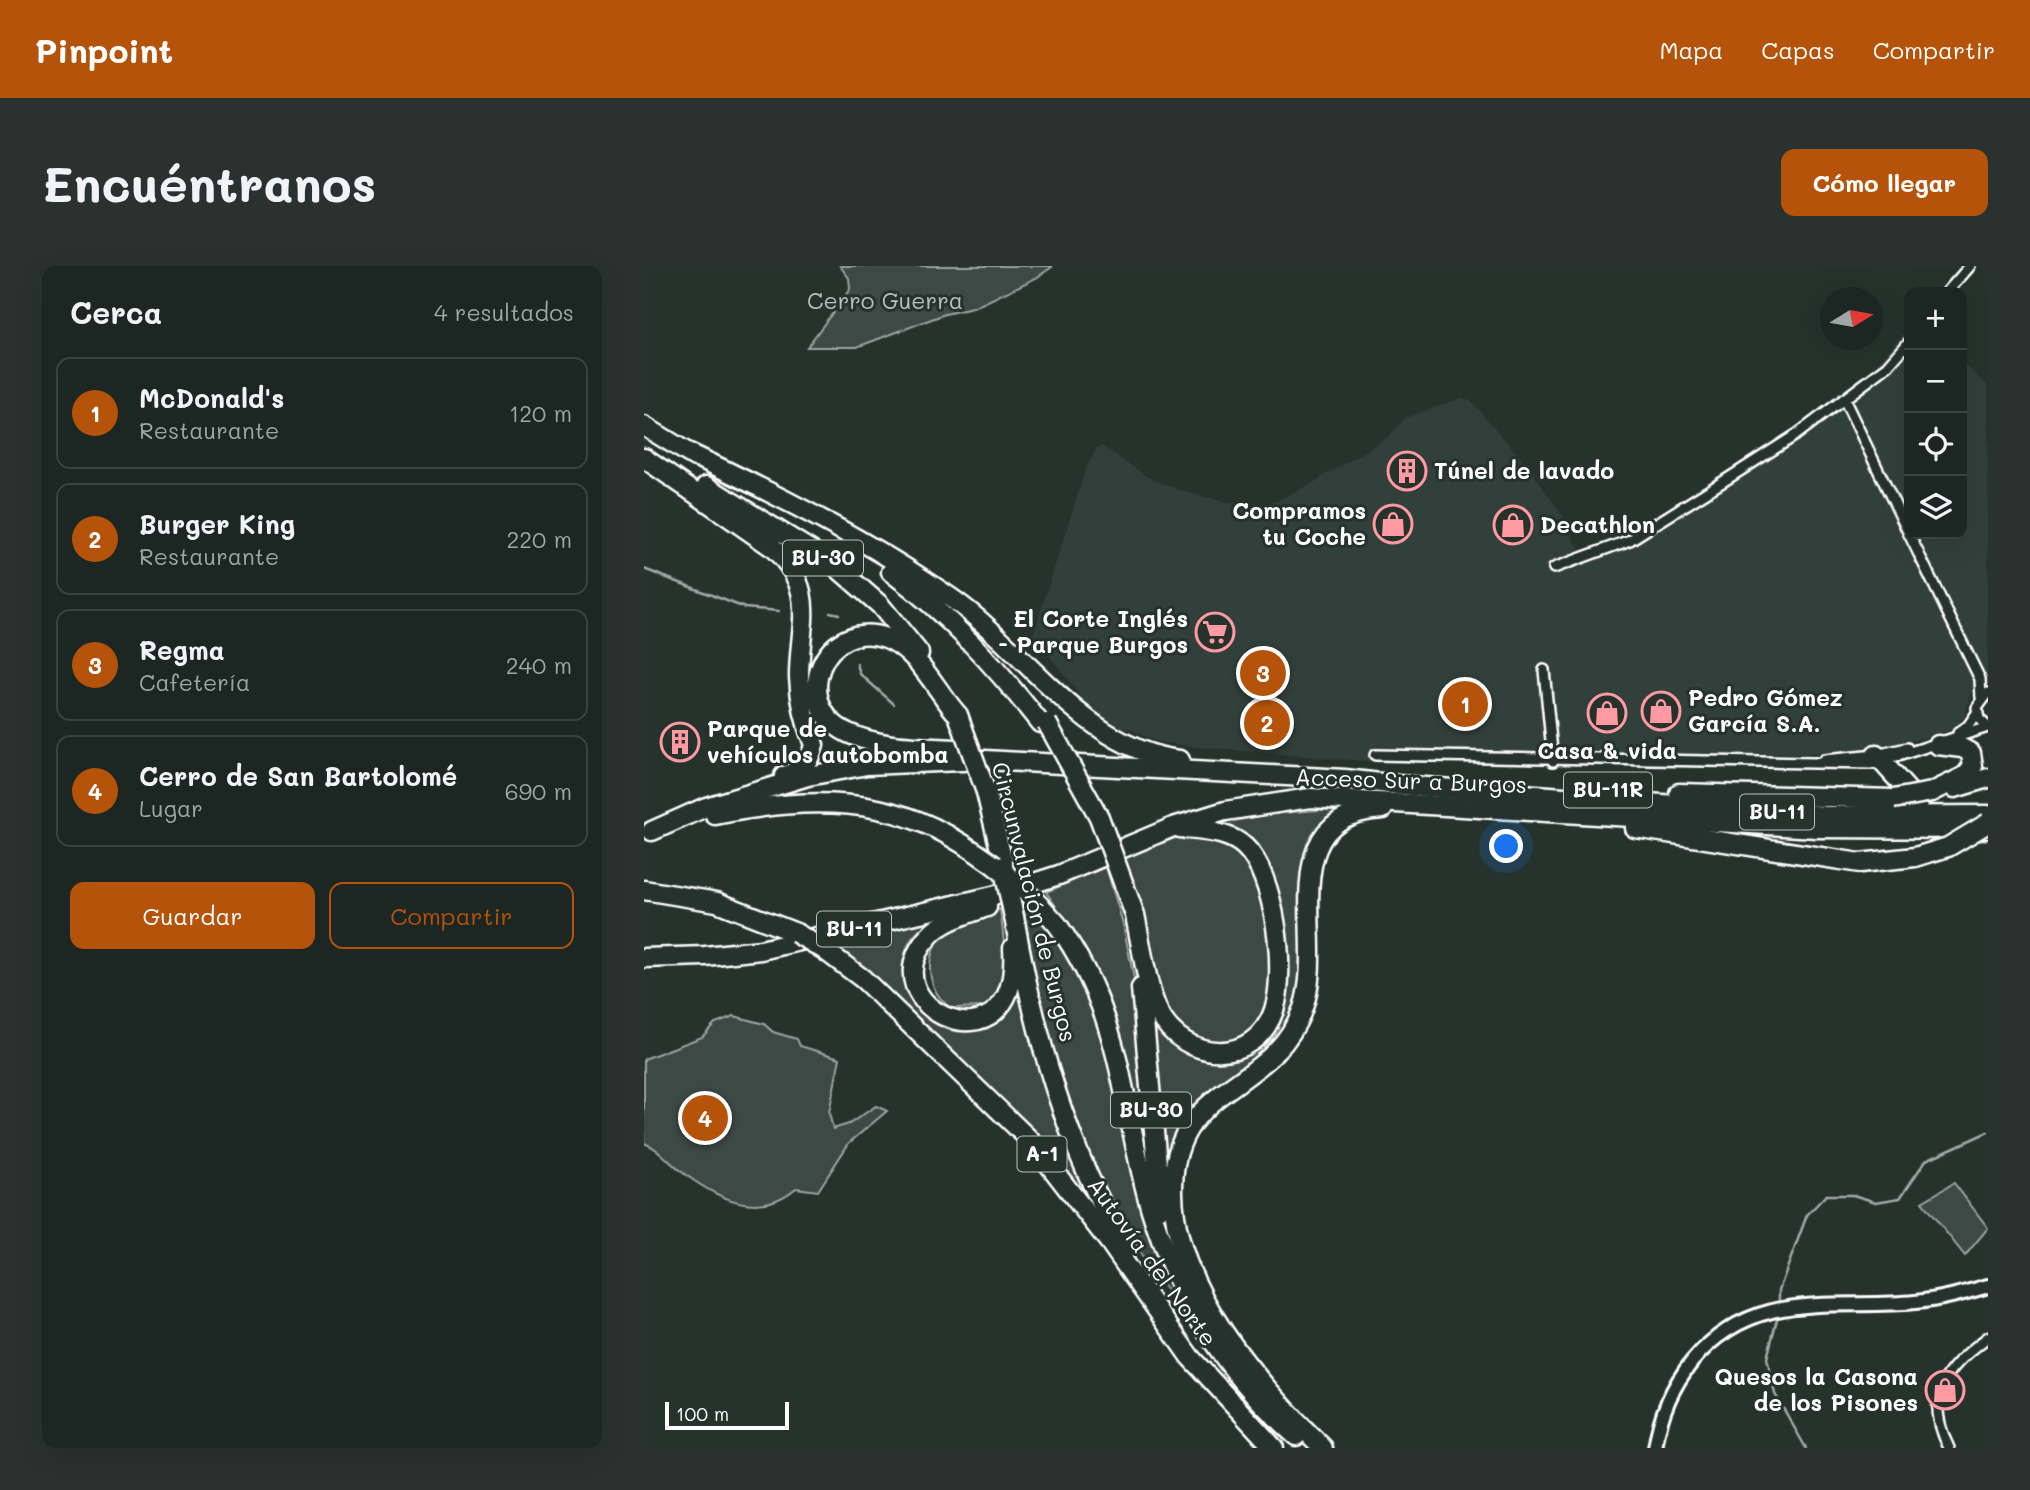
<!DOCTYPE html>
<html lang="es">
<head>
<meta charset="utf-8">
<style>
  :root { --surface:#1c2622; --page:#29322f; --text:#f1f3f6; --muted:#a0a5a5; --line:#3a4340; --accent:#b45309 }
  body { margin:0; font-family:Mali,sans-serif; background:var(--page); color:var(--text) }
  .controls { position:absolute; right:21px; top:21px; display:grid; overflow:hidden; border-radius:14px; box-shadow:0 7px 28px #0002 }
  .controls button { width:63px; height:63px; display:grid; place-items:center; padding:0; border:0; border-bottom:2px solid var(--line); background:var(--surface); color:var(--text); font:35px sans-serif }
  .compass { position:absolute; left:1176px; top:21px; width:63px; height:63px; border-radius:50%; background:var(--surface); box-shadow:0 7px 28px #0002; rotate:79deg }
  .scale { position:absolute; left:21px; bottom:18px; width:124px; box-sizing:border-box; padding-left:7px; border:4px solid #fff; border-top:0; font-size:19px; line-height:24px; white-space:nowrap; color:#fff; -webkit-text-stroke:5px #26332d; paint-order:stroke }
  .you { position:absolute; left:863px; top:581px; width:24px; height:24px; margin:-18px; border:5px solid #fff; border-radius:50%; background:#1a73e8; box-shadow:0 0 0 10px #1a73e833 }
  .badge { display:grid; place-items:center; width:46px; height:46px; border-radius:50%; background:var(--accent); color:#fff; font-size:23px; font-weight:700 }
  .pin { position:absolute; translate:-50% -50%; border:4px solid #fff; box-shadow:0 2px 7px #0006 }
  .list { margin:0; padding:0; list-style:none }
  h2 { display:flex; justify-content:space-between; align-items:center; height:91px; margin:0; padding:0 28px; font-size:30px }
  h2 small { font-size:23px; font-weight:400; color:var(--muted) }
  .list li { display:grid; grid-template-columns:46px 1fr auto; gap:21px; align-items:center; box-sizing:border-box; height:112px; margin:0 14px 14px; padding:0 14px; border:2px solid var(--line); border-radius:14px }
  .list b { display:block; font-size:26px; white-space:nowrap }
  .list p { margin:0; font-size:23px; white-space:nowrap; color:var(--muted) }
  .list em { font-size:23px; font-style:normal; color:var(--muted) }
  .actions { display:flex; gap:14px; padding:21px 28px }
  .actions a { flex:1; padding:16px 0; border:2px solid var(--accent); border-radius:14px; text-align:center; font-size:24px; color:var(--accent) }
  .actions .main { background:var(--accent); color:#fff }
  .icon { flex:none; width:38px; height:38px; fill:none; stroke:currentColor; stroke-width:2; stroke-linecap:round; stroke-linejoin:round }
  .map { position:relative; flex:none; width:1344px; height:1182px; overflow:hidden; border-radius:14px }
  header { display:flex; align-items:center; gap:42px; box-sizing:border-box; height:98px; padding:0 35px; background:var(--accent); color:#fff }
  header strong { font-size:33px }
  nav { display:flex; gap:38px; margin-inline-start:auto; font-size:24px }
  .intro { display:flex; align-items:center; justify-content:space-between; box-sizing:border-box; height:168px; padding:0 42px }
  h1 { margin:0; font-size:49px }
  .button { padding:18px 32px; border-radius:14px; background:var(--accent); color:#fff; font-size:24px; font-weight:700 }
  main { display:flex; gap:42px; padding:0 42px }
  aside { flex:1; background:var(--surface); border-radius:14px; box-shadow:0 7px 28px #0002 }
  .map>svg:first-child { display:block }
  .built { fill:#333f3a }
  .green { fill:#3e4944; stroke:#9ea4a2; stroke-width:2 }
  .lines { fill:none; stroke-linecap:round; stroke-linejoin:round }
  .stream { stroke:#a4a9a7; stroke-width:2.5 }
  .minor-casing { stroke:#fff; stroke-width:14 }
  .secondary-casing { stroke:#fff; stroke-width:18 }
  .motorway-casing { stroke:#fff; stroke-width:23 }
  .minor { stroke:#26332d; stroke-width:9 }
  .secondary { stroke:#26332d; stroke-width:12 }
  .motorway { stroke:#26332d; stroke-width:18 }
  .motorway-bridge-casing { stroke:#fff; stroke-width:23; stroke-linecap:butt }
  .motorway-bridge { stroke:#26332d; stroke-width:18 }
  .labels { text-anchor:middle; stroke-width:6; stroke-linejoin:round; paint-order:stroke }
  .shield { fill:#26332d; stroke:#bec2c0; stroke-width:2 }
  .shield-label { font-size:21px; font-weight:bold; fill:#fff }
  .park-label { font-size:23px; fill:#bbbfbe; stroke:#26332d }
  .poi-label { font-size:23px; font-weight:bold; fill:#fff; stroke:#26332d; text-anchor:start }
  .street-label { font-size:23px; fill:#fff; stroke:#26332d }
</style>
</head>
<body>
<header>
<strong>Pinpoint</strong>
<nav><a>Mapa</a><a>Capas</a><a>Compartir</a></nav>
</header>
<div class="intro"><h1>Encuéntranos</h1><a class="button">Cómo llegar</a></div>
<main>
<aside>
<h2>Cerca<small>4 resultados</small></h2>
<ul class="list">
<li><span class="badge">1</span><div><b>McDonald's</b><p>Restaurante</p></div><em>120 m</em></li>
<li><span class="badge">2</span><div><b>Burger King</b><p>Restaurante</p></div><em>220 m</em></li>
<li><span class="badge">3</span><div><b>Regma</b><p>Cafetería</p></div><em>240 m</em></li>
<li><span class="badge">4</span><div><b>Cerro de San Bartolomé</b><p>Lugar</p></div><em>690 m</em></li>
</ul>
<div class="actions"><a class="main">Guardar</a><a>Compartir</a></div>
</aside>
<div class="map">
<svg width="1344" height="1182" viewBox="0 0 1344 1182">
  <rect width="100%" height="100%" fill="#26332d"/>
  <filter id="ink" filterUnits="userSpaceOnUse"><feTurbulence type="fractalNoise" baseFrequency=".0143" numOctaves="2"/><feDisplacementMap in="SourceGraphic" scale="14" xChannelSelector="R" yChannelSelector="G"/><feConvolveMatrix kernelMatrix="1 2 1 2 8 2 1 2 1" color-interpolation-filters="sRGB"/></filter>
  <g filter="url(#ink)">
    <!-- built -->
    <polygon class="built" points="1265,62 1265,268 1318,268 1318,96 1344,120 1344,414 1330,417 1320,452 1307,464 1261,477 1190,488 1055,488 1055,502 730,496 553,481 509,475 485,462 477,467 468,463 443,438 389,369 442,202 453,182 458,180 505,212 535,224 582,236 610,239 630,236 667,218 744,171 761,152 817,132 826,134 887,204 922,255 935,283 948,283 989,266 1158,156 1230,101"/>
    <!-- green -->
    <g class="green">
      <polygon points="196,0 408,0 408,1 392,12 329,42 301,48 213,81 163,81 206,23 205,12"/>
      <path d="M686,543L699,546L680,561L658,735L620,792L577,818L535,860L520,894L511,764H517C531,783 561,803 585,792C603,783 619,765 634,753C634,705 647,621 615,582C605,570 592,564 579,557L626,548Z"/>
      <path d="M541,568C557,571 578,572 592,583C624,608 637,707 623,745C606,790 549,786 523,752C518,745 516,730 514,721C501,678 491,635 481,592Z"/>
      <path d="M462,601L479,658L496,743L504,884H499C489,833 484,776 463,727C446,691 425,659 402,626Z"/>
      <path d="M385,634C413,670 440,708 456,753C490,850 498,956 542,1050C525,1026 504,1002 489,976C430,872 396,756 379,638Z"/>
      <path d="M356,643C360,677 369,714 342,741L307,742C281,725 278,684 304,665C319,655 339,650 356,643Z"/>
      <path d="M301,649C294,653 285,657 278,662C231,700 281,787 341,761C346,760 352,758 356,755C367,744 370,725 375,711L464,963L220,705L191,679Z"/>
      <path d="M90,750L120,758L129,766L153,773L156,780L196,792L185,847L189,863L205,858L232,840L243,845L205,877L174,925L152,922C113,955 70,931 34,903C23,894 13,881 0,877V793L58,771L71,757Z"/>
      <polygon points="1310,917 1344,962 1321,990 1278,936"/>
    </g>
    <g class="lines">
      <!-- stream -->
      <g class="stream">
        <polyline points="0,303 101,342 135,345"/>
        <polyline points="186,346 195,348"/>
        <polyline points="213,398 216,408 250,438"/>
        <polyline points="1135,1039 1135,1024 1163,949 1182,929 1209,929 1232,936 1256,932 1282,894 1344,866"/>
        <polyline points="1134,1049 1123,1092 1131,1128 1162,1182"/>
      </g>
      <defs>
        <g id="minor">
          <polyline points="1303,26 1326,0"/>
          <polyline points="1200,133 1265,268"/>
          <polyline points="1265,268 1336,413 1337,432"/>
          <polyline points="910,302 986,274 1080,215 1152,169 1244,100 1265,76"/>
          <polyline points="900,404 909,495"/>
          <polyline points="1314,467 1324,460 1333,447"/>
          <polyline points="731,489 1229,498 1344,461 1335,453 1333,442 1344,427"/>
          <polyline points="1180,494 1232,489 1263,482"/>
          <path d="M1305,1182C1279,1129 1300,1104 1344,1071"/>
        </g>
        <path id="secondary" d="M1011,1182C1021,1117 1061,1062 1128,1045C1174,1034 1224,1041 1271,1036C1296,1034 1320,1027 1344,1020"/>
        <g id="motorway">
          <polyline points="0,160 51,191"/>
          <path d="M43,186C133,229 224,274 307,332C381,383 443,485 536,494"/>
          <path d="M0,192L128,281C175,324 155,357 155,411C156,434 162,459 170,479C166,496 156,505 140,510"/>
          <polyline points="62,220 189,298 236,339 275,387"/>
          <path d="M247,306C305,349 352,401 396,457"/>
          <path d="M314,449C292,425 274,384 242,372C181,350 143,438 204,467C240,484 286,480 325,484"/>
          <polyline points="1232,489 1275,537"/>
          <polyline points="1311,522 1344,512"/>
          <polyline points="342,526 359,596"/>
          <polyline points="1288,526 1321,510 1329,500 1327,487 1318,482 1294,479"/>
          <polyline points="1035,527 1249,533"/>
          <path d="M71,549C149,533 230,528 302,568"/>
          <polyline points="991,562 1216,597 1271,591"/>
          <polyline points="8,565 62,541 164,510 223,499 341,494 701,513 754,519 1184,550 1344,549"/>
          <polyline points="0,624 73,636 152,667"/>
          <path d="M343,641C324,648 300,654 286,669C217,741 378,814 369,682"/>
          <path d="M491,649C497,677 503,724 515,747C540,796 611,801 630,744C643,705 631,609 601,581C585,565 557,565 536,562"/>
          <path d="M370,651C390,765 422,884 483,983"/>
          <path d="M413,658C481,753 476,838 507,944C533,1031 584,1110 652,1170"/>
          <polyline points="179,683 219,713 385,873 466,977 546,1091 630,1182"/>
          <polyline points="0,692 61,690 117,684 349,630 415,609 529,561 581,545 666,532 1173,562 1341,563"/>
          <polyline points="497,722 517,942"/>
          <path d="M679,1182C614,1118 531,1024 529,927C527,815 628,829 659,742C684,674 625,549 739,543"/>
        </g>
      </defs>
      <!-- minor casing -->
      <use href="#minor" class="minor-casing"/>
      <!-- secondary casing -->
      <use href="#secondary" class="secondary-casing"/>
      <!-- motorway casing -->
      <use href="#motorway" class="motorway-casing"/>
      <!-- minor -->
      <use href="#minor" class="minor"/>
      <!-- secondary -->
      <use href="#secondary" class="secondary"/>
      <!-- motorway -->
      <use href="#motorway" class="motorway"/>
      <defs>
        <g id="motorway-bridge">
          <polyline points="314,449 342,526"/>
          <polyline points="403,457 455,551 491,649"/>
          <polyline points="1249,533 1288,526"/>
          <path d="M302,568C346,593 380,620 413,658"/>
          <polyline points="1271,591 1304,581 1344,557"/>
          <polyline points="359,600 370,651"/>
          <polyline points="152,667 179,683"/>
        </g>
      </defs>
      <!-- motorway-bridge casing -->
      <use href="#motorway-bridge" class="motorway-bridge-casing"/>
      <!-- motorway-bridge -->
      <use href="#motorway-bridge" class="motorway-bridge"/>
    </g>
  </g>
  <!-- icons -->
  <defs>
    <symbol id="building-ring" viewBox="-11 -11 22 22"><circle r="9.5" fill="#26332d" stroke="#ff9aa2" stroke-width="1.5"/><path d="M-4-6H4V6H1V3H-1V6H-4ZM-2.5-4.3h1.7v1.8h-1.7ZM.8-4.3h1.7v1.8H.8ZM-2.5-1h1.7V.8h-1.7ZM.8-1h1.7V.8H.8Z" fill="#ff9aa2"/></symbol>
    <symbol id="shop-ring" viewBox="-11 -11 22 22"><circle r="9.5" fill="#26332d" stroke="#ff9aa2" stroke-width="1.5"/><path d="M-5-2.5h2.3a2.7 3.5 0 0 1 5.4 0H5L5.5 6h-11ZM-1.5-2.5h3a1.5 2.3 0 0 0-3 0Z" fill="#ff9aa2"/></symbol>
    <symbol id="supermarket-ring" viewBox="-11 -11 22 22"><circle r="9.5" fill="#26332d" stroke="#ff9aa2" stroke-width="1.5"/><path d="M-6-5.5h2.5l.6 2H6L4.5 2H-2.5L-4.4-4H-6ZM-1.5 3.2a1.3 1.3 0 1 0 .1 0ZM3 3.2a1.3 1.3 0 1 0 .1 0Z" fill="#ff9aa2"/></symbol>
  </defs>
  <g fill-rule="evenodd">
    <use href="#building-ring" x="741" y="183" width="44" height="44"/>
    <use href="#shop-ring" x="727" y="236" width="44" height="44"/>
    <use href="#shop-ring" x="847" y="237" width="44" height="44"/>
    <use href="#supermarket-ring" x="549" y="344" width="44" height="44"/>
    <use href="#shop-ring" x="995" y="423" width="44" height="44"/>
    <use href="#shop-ring" x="941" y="425" width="44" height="44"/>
    <use href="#building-ring" x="14" y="454" width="44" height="44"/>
    <use href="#shop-ring" x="1279" y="1102" width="44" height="44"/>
  </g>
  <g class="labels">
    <!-- shield labels -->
    <g class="shield">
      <rect x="139" y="274.5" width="80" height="35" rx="5"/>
      <rect x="920" y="506.5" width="88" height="35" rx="5"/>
      <rect x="1096" y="528.5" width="74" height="35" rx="5"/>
      <rect x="173" y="645.5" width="74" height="35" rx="5"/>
      <rect x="467" y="826.5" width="80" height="35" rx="5"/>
      <rect x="373.5" y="870.5" width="49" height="35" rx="5"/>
    </g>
    <g class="shield-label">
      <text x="179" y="299">BU-30</text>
      <text x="964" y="531">BU-11R</text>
      <text x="1133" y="553">BU-11</text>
      <text x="210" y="670">BU-11</text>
      <text x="507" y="851">BU-30</text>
      <text x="398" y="895">A-1</text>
    </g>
    <!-- park labels -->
    <g class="park-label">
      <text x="241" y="43">Cerro Guerra</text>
    </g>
    <!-- poi labels -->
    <g class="poi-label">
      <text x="790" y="213">Túnel de lavado</text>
      <text x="722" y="253" text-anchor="end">Compramos<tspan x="722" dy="26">tu Coche</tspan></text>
      <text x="896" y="267">Decathlon</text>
      <text x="544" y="361" text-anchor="end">El Corte Inglés<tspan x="544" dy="26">- Parque Burgos</tspan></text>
      <text x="1044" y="440">Pedro Gómez<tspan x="1044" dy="26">García S.A.</tspan></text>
      <text x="63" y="471">Parque de<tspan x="63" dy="26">vehículos autobomba</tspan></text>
      <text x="963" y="493" text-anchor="middle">Casa &amp; vida</text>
      <text x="1274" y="1119" text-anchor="end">Quesos la Casona<tspan x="1274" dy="26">de los Pisones</tspan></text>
    </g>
    <!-- street labels -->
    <g class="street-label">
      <text transform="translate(767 515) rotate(2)" y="8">Acceso Sur a Burgos</text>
      <text transform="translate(390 636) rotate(76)" y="8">Circunvalación de Burgos</text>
      <text transform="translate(508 996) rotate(54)" y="8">Autovía del Norte</text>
    </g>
  </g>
</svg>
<div class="controls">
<button>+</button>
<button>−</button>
<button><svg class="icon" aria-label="locate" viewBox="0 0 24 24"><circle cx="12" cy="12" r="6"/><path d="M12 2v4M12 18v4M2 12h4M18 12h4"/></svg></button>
<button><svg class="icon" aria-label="layers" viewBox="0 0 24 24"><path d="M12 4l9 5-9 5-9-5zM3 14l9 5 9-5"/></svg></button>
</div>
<svg class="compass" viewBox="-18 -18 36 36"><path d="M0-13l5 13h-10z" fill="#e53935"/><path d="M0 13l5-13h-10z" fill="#a0a5a5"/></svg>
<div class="scale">100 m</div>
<div class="you"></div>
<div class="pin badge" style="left:821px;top:438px">1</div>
<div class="pin badge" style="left:623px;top:457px">2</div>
<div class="pin badge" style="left:619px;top:407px">3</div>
<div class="pin badge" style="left:61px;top:852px">4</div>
</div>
</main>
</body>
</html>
